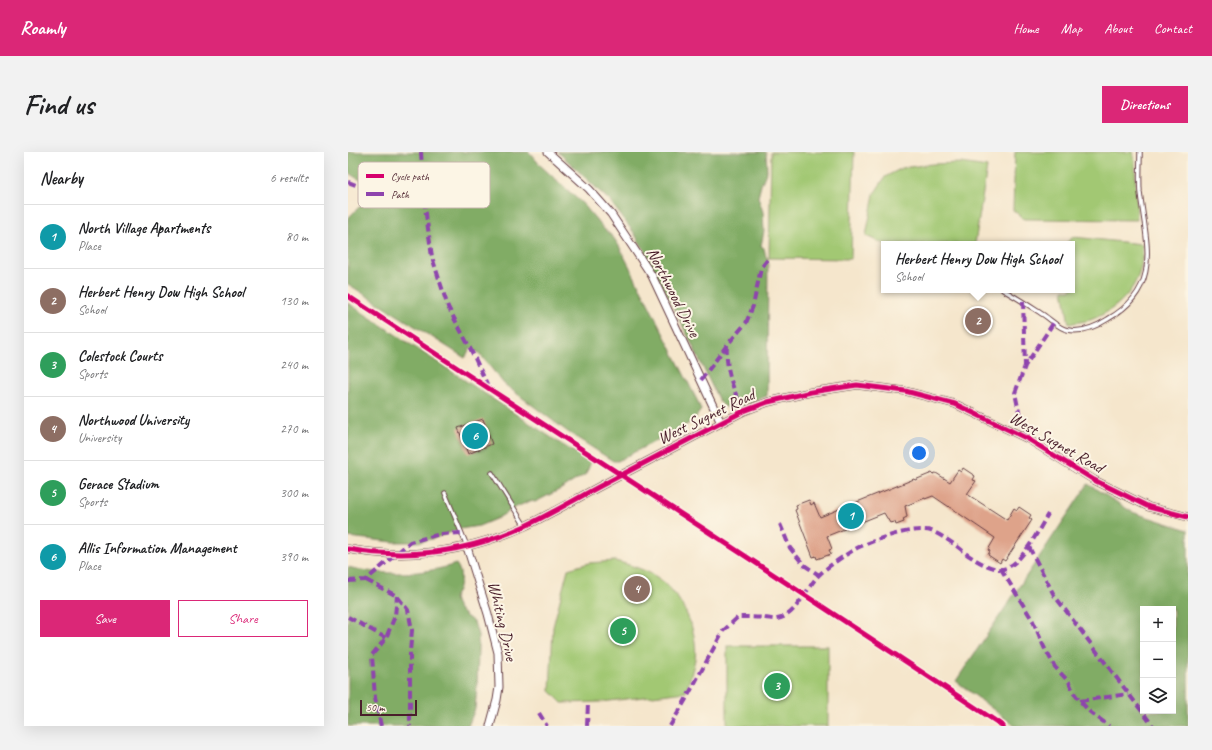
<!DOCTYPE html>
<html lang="en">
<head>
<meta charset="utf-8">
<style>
  :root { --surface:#fff; --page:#f2f2f2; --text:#202124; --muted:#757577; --line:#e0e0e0; --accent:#db2777 }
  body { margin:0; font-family:Caveat,sans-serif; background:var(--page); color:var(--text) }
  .controls { position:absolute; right:12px; bottom:12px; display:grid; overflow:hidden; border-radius:0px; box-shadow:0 4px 16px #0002 }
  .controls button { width:36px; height:36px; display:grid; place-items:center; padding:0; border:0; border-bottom:1px solid var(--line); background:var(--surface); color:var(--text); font:20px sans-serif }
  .scale { position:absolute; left:12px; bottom:10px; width:57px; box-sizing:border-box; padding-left:4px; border:2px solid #4a1f2b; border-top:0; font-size:11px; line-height:14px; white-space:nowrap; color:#4a1f2b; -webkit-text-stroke:3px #fcf5e5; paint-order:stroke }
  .you { position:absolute; left:571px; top:301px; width:14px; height:14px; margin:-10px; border:3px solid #fff; border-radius:50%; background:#1a73e8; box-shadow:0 0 0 6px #1a73e833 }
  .badge { display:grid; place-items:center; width:26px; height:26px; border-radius:50%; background:var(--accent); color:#fff; font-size:13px; font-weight:700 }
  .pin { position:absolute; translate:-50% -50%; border:2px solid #fff; box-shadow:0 1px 4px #0006 }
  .popup { position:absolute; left:533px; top:89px; width:194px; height:52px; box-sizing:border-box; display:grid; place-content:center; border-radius:0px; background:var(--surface); filter:drop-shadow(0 1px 3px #0005); font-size:13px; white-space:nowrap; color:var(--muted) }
  .popup b { font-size:15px; color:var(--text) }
  .popup::after { content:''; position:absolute; left:50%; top:100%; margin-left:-8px; border:8px solid transparent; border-top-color:var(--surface) }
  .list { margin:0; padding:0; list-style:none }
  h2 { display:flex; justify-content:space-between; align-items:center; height:52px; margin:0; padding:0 16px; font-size:17px }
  h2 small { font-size:13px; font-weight:400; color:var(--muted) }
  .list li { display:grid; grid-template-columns:26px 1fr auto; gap:12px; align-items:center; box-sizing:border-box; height:64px; padding:0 16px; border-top:1px solid var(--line) }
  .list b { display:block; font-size:15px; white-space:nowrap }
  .list p { margin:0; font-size:13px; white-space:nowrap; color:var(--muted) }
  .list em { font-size:13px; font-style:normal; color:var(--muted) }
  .actions { display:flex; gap:8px; padding:12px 16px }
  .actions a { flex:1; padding:9px 0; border:1px solid var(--accent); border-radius:0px; text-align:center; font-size:14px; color:var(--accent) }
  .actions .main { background:var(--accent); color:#fff }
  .icon { flex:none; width:22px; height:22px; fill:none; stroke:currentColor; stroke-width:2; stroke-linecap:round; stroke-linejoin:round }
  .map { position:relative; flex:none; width:840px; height:574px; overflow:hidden; border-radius:0px }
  header { display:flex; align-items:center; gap:24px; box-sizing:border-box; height:56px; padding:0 20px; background:var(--accent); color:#fff }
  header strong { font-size:19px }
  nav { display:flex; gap:22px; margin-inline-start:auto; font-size:14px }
  .intro { display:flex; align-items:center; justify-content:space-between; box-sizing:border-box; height:96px; padding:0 24px }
  h1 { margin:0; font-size:28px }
  .button { padding:10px 18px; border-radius:0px; background:var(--accent); color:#fff; font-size:14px; font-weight:700 }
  main { display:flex; gap:24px; padding:0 24px }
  aside { flex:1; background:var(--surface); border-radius:0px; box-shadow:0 4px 16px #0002 }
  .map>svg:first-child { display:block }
  .green { fill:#a2c873; stroke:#76744f }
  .forest { fill:#81ac65; stroke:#666648; fill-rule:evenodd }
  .building { fill:#dea38a }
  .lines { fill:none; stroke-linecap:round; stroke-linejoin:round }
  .lane-casing { stroke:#643d43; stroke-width:5.5 }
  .street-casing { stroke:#643d43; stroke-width:9 }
  .lane { stroke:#fff; stroke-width:3.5 }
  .street { stroke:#fff; stroke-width:7 }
  .quiet { stroke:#8e44ad; stroke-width:4; stroke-dasharray:8 4; stroke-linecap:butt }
  .cycleway-casing { stroke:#fcf5e5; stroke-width:8 }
  .cycleway { stroke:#d6006c; stroke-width:5 }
  .labels { text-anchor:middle; stroke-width:4; stroke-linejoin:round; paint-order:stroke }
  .street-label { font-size:17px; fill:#4a1f2b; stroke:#fcf5e5 }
  .key { fill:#fcf5e5; stroke:#c7b5ad; stroke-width:1 }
  .key-label { font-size:11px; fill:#4a1f2b }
</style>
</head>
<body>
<header>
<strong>Roamly</strong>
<nav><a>Home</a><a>Map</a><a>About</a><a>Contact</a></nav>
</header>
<div class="intro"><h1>Find us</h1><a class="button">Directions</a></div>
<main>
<aside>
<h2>Nearby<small>6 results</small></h2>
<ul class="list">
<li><span class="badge" style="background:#0f9aa8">1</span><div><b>North Village Apartments</b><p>Place</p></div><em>80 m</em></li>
<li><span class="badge" style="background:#8d6e63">2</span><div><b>Herbert Henry Dow High School</b><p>School</p></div><em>130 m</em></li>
<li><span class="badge" style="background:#2e9e5b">3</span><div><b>Colestock Courts</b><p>Sports</p></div><em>240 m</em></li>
<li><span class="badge" style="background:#8d6e63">4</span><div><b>Northwood University</b><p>University</p></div><em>270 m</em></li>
<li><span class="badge" style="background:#2e9e5b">5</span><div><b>Gerace Stadium</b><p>Sports</p></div><em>300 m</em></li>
<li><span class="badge" style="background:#0f9aa8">6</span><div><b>Allis Information Management</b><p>Place</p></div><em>390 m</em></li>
</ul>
<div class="actions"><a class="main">Save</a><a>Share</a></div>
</aside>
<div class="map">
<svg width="840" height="574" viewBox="0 0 840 574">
  <rect width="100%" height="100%" fill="#fcf5e5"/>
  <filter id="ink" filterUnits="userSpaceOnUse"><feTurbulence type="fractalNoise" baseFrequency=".025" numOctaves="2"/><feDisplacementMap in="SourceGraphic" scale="8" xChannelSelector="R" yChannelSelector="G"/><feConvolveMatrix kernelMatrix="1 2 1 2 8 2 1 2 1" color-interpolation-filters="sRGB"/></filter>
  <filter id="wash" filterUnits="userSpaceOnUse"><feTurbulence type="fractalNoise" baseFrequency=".012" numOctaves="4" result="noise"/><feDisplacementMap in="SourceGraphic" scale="16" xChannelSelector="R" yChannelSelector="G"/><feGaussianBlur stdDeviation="0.9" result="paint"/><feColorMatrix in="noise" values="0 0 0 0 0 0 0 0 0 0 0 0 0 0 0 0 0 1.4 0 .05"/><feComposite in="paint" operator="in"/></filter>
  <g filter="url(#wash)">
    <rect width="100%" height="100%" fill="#f5e6cc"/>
    <!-- green -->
    <g class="green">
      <polygon points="423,0 506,0 503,107 421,106"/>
      <polygon points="667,0 785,0 787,11 789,68 676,67 665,58"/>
      <polygon points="613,11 639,15 627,92 536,92 518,84 526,42 537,25 554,16 584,12"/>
      <path d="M725,85L794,92C794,97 795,102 794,107C792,136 768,159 742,168C736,170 728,170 721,172L715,138H724V92H717Z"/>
      <path d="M267,409C282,413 300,418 313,428C334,444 351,480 347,507C345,518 341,529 338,540L253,550L214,551L202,539L205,475L220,417L241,411Z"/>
      <rect x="379" y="494" width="101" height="80"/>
    </g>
    <!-- forest -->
    <g class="forest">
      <path d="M0,0H181L193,14L236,53L256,77L265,85L271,94L350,250L353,258L347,266L340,272L277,305L270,309H265L220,280L156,232L131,201L122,196L117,206L0,132V66L10,56L35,43L61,42L59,28C38,32 17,35 0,20Z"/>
      <path d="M210,0H418L419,18L413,33L410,45L415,60L416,79L413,94L416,96L418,105L420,106L419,244C410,247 390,258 381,256C376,255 374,252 371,249L340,184L297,99L286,81L262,49Z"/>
      <polygon points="0,151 213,292 243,310 238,322 213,337 187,350 182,349 166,356 150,366 131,374 112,377 84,387 71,390 45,390 0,385"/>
      <path d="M740,332L784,360L840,378V574H667L608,529ZM795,457H825V559H795Z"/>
      <path d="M108,412C116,422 112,436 106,446C109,458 116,463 126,470L130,483V498L129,534L127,557L120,574H0V415C34,424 75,423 108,412Z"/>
    </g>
    <g id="blocks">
      <!-- building -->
      <g class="building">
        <polygon points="135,267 144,292 120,302 110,276"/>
        <polygon points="615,316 627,324 625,328 628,329 619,342 659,368 666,356 669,358 671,355 683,363 681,366 684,368 657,409 654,407 652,411 640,403 642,399 640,398 647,386 585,344 577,347 577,346 557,354 559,365 555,367 556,370 548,373 547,370 542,371 536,361 479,384 484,397 481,398 483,402 469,407 468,404 465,405 447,358 449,357 448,353 461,348 463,353 466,351 472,365 566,327 567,328 584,321 585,322 588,321 602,330 610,318 613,320"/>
      </g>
    </g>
  </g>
  <g filter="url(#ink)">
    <use href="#blocks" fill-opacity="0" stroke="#643d43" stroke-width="1"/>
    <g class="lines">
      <defs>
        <g id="lane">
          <path d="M655,138C670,146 683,155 697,164C703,168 712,177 720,178C734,181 749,174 760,167C815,136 798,91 792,40C791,27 792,13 792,0"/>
          <polyline points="144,321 177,374"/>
          <polyline points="97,341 119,394"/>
        </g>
        <g id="street">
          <polyline points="200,0 241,37 263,62 304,124 373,271"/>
          <polyline points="119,395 140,462 150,501 151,535 149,548 142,574"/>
          <path d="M0,397C60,408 119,400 175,375C203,362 231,345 258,331C304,307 349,283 396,259L420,250L463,240L509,233L557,239L607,252L680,287L746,328L801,355L840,365"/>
        </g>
      </defs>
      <!-- lane casing -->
      <use href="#lane" class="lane-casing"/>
      <!-- street casing -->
      <use href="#street" class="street-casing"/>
      <!-- lane -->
      <use href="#lane" class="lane"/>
      <!-- street -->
      <use href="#street" class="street"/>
      <!-- quiet -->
      <g class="quiet">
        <polyline points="73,0 76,48 84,105 100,155 122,196 140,234"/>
        <polyline points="0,30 19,37 75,33"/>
        <polyline points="675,149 677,214"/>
        <path d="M379,193C377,216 385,239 396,259"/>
        <polyline points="353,228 379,193 398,171 405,154 413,116 421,106"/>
        <polyline points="680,287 674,274 667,241 677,214 706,170"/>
        <polyline points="432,372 442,396 456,413 471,423"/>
        <polyline points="681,395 706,443 805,574"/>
        <polyline points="653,417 685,469 696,495 707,515 721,530 726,541 732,549 742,560 761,574"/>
        <polyline points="18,428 49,444 60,458 64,478 62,499 62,574"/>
        <polyline points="0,429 18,428 62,390 92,382 114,381"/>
        <polyline points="0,465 38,486"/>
        <polyline points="732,549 780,542"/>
        <polyline points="191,561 199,574"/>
        <polyline points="33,574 27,546 24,503 38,486 47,464 49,444"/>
        <polyline points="239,574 240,551"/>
        <path d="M322,574L337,549L375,479L390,465C399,465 408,465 417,466C421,466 425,468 429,467C448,465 459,434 472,422C479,415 500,401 509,396C526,388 564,374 583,379C592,382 608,393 616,400C625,407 640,416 651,417C671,419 691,377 700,362"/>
      </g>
      <defs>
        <g id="cycleway">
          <path d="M0,144C218,288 438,429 655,574"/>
          <path d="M0,397C60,408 119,400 175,375C203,362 231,345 258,331C304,307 349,283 396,259L420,250L463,240L509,233L557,239L607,252L680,287L746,328L801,355L840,365"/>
        </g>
      </defs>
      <!-- cycleway casing -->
      <use href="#cycleway" class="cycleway-casing"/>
      <!-- cycleway -->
      <use href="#cycleway" class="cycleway"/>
    </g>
  </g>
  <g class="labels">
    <!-- street labels -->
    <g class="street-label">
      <text transform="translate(326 140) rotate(63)" y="6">Northwood Drive</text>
      <text transform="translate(358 264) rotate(-26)" y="6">West Sugnet Road</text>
      <text transform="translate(709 290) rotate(30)" y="6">West Sugnet Road</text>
      <text transform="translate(155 469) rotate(77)" y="6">Whiting Drive</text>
    </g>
  </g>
  <!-- legend -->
  <rect x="10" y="10" width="132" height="46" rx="6" class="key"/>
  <rect x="18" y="22" width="18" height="4" fill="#d6006c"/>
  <rect x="18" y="40" width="18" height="4" fill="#8e44ad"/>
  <g class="key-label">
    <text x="43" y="28">Cycle path</text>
    <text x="43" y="46">Path</text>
  </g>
</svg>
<div class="controls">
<button>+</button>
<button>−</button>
<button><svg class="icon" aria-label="layers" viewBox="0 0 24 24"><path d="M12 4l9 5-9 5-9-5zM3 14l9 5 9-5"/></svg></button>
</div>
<div class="scale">50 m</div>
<div class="you"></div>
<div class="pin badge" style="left:503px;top:364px;background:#0f9aa8">1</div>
<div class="pin badge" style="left:630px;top:169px;background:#8d6e63">2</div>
<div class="popup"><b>Herbert Henry Dow High School</b>School</div>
<div class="pin badge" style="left:429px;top:534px;background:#2e9e5b">3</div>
<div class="pin badge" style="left:289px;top:437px;background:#8d6e63">4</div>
<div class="pin badge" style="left:275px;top:479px;background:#2e9e5b">5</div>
<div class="pin badge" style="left:127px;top:284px;background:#0f9aa8">6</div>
</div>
</main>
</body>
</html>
